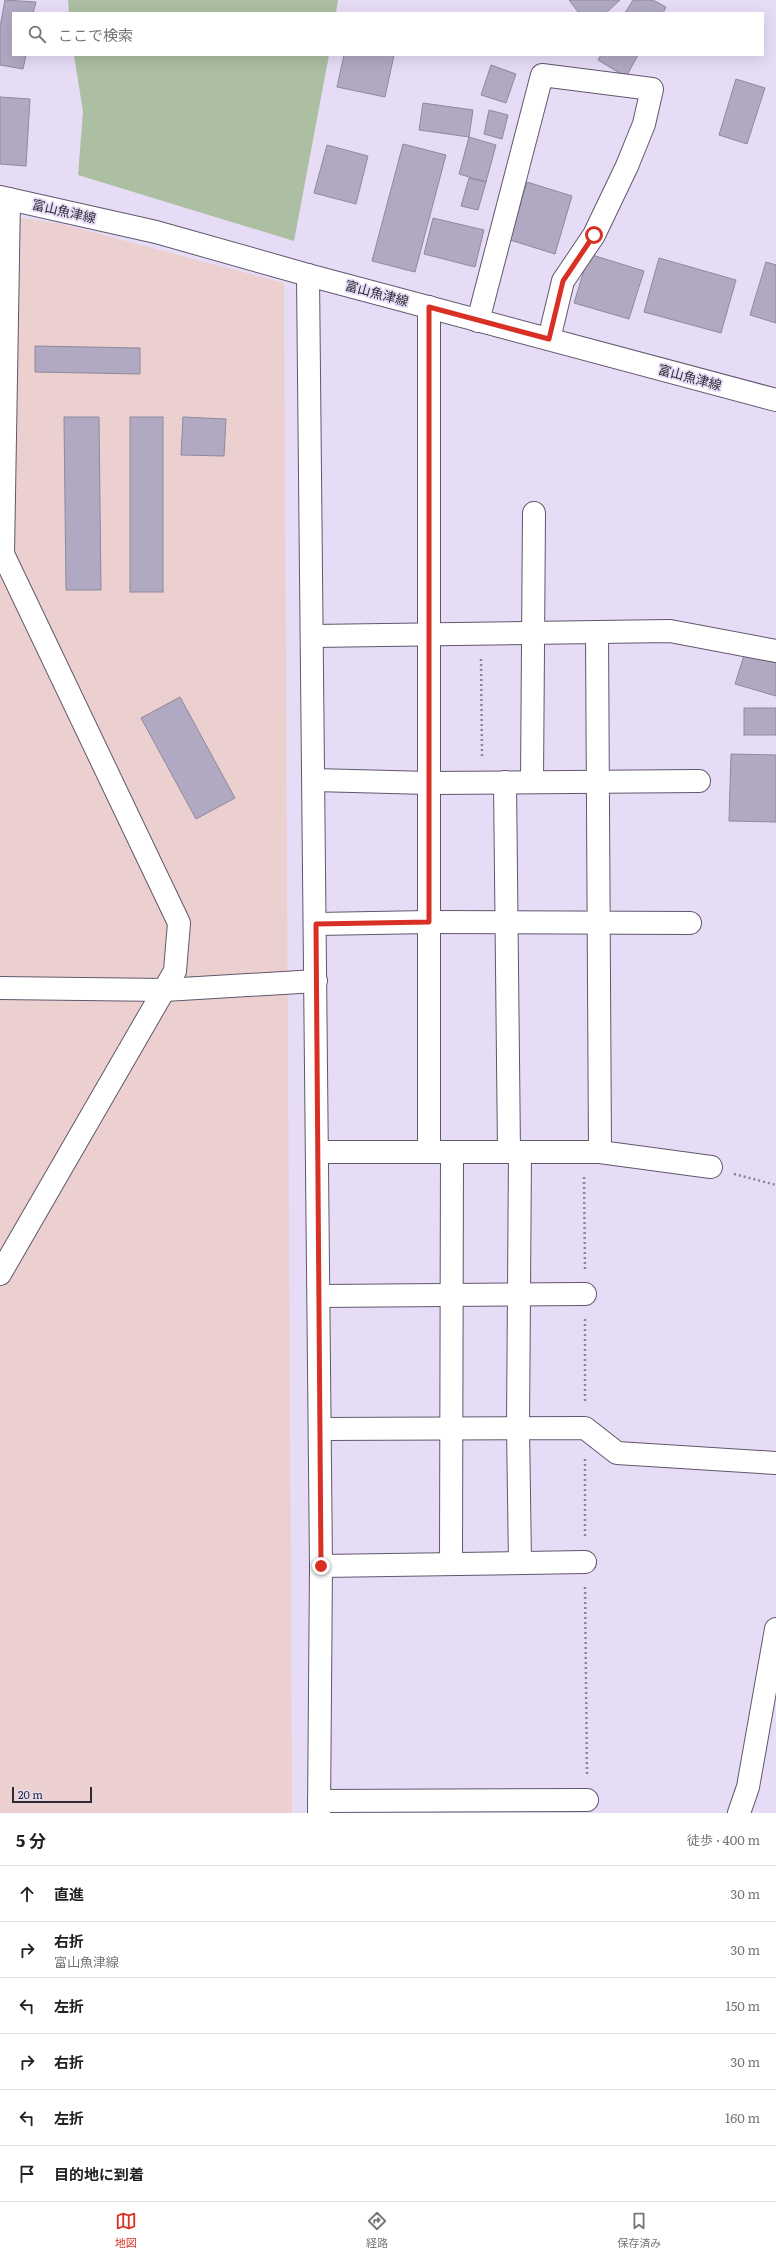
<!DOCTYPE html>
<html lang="ja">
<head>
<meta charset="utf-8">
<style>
  :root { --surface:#fff; --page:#f6f6f6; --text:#222; --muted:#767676; --line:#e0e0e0; --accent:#d93025 }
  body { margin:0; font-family:Literata,"Noto Sans JP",serif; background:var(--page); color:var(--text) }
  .scale { position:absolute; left:12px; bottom:10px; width:80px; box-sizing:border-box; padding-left:4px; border:2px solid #2e2a33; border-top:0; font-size:11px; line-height:14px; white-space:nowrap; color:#2e2a33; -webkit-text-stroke:3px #e7dcf6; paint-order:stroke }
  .stop { position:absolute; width:12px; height:12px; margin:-9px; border:3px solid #d93025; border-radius:50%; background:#fff }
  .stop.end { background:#d93025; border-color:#fff; box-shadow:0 1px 4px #0008 }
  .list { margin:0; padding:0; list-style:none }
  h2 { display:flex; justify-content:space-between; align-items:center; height:52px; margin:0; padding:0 16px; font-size:17px }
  h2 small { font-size:13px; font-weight:400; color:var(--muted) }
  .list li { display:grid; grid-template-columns:26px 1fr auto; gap:12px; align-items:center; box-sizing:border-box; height:56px; padding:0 16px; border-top:1px solid var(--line) }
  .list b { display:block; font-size:15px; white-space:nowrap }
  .list p { margin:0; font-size:13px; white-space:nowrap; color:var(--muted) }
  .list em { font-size:13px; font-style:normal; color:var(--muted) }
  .icon { flex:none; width:22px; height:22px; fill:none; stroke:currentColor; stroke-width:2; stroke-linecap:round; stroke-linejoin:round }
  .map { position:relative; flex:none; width:776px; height:1813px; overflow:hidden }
  .search { position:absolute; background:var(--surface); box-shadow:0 4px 16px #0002; left:12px; right:12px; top:12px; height:44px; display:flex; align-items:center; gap:10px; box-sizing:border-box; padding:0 14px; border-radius:0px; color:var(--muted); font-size:15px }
  .sheet { height:388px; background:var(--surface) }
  nav { display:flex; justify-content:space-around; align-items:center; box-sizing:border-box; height:56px; border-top:1px solid var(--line); background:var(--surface); font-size:11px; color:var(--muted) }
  nav a { display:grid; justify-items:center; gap:2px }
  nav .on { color:var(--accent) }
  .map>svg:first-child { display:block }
  .industrial { fill:#ebd0cf }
  .green { fill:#adbfa2 }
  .building { fill:#b1a9c2; stroke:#8f88a0 }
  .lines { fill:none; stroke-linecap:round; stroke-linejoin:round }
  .minor-casing { stroke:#61576d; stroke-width:24 }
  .major-casing { stroke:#61576d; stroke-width:24 }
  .path { stroke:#8b8495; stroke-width:2.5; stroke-dasharray:2 3; stroke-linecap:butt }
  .minor { stroke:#fff; stroke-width:22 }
  .major { stroke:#fff; stroke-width:22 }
  .route { stroke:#d93025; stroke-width:5 }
  .labels { text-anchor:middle; stroke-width:3.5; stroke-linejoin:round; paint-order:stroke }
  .street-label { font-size:13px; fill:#2e2a33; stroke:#e7dcf6 }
</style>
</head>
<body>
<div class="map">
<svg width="776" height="1813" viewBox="0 0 776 1813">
  <rect width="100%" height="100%" fill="#e7dcf6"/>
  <!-- industrial -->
  <polygon class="industrial" points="0,215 62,224 284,283 292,1813 0,1813"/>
  <!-- green -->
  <g class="green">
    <polygon points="68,0 338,0 336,13 69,13"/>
    <polygon points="74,55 329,55 294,241 78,175 83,112"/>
  </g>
  <!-- building -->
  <g class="building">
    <polygon points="5,0 36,2 33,13 13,13 13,55 26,55 23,69 0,65 0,27"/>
    <polygon points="569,0 620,0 606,13 579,13"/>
    <polygon points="633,0 653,0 666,7 663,13 625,13"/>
    <polygon points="344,55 394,55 385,97 337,87"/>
    <polygon points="601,55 638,55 626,77 598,60"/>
    <polygon points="491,65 516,74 506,103 481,95"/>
    <polygon points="736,79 765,88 747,144 719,135"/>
    <polygon points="0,97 30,99 26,166 0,164"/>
    <polygon points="423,103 473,110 469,137 419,130"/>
    <polygon points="489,110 508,115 502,139 484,134"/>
    <polygon points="469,137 496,145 486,182 459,174"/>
    <polygon points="403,144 446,155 415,272 372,261"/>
    <polygon points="327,145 368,156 356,204 314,193"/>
    <polygon points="469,178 486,182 478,210 461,206"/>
    <polygon points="527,182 572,196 555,254 510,240"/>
    <polygon points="433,218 484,230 475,267 424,254"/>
    <polygon points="589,254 644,271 629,319 574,303"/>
    <polygon points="659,258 736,280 721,333 644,312"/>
    <polygon points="766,262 776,265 776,323 750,315"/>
    <polygon points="35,346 140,348 140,374 35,372"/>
    <polygon points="64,417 99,417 101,590 66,590"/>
    <rect x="130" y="417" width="33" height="175"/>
    <polygon points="183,417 226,419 224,456 181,455"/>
    <polygon points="745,652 776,662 776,696 735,684"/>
    <polygon points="180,697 235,798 196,819 141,718"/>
    <rect x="744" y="708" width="32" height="27"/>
    <polygon points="731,754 776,755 776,822 729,821"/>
  </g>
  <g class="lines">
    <defs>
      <g id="minor">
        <polyline points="308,275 321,1566 319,1813"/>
        <polyline points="429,307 429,1152"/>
        <polyline points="478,321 542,75 652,89 644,124 627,166 594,235 563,281 549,339"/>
        <polyline points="597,633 600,1152"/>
        <polyline points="312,636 670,631 776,651"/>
        <polyline points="314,780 429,783 699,781"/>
        <polyline points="505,782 509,1152"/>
        <polyline points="532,782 534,513"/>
        <polyline points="316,924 429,922 690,923"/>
        <polyline points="0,988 165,990 316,981"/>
        <polyline points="318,1152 600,1152 711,1167"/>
        <polyline points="520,1152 518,1428 520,1563"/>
        <polyline points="0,1274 175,971 179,923 3,554 9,199"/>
        <polyline points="319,1296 585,1294"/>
        <polyline points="320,1429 585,1428 617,1453 776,1463"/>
        <polyline points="451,1564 452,1152"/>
        <polyline points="321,1566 585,1562"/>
        <polyline points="319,1801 587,1800"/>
        <polyline points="739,1813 748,1787 776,1629"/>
      </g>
      <polyline id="major" points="0,197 156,232 308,275 776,400"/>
    </defs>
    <!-- minor casing -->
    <use href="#minor" class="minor-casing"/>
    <!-- major casing -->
    <use href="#major" class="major-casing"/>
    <!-- path -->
    <g class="path">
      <polyline points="481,659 482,758"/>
      <polyline points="734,1174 776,1185"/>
      <polyline points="584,1177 585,1270"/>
      <polyline points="585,1319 585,1404"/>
      <polyline points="585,1459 585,1538"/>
      <polyline points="585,1587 587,1776"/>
    </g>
    <!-- minor -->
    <use href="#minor" class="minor"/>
    <!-- major -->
    <use href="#major" class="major"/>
  </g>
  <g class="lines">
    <!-- route -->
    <polyline class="route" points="321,1566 316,924 429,922 429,307 549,339 563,281 594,235"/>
  </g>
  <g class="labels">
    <!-- street labels -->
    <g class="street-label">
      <text transform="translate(64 211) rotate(13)" y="5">富山魚津線</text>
      <text transform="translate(377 293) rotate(15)" y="5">富山魚津線</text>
      <text transform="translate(690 377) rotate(15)" y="5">富山魚津線</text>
    </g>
  </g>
</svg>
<div class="scale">20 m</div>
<div class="stop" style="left:594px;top:235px"></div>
<div class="stop end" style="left:321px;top:1566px"></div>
<div class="search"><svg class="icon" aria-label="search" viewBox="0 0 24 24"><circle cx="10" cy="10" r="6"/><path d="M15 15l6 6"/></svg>ここで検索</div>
</div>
<section class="sheet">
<h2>5 分<small>徒歩 · 400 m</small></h2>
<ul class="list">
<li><svg class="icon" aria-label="ahead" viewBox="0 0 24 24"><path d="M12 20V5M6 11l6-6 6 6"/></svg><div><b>直進</b></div><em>30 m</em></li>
<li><svg class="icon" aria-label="right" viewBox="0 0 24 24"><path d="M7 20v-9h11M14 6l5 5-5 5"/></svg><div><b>右折</b><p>富山魚津線</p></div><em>30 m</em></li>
<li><svg class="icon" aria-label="left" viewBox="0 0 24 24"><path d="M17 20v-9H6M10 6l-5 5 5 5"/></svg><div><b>左折</b></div><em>150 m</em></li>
<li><svg class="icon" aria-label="right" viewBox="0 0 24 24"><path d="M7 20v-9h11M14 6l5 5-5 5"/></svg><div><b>右折</b></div><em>30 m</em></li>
<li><svg class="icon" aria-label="left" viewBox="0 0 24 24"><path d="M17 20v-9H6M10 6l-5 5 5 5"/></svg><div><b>左折</b></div><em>160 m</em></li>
<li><svg class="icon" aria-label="arrive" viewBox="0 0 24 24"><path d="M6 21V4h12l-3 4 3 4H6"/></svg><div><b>目的地に到着</b></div></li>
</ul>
</section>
<nav>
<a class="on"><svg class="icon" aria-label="map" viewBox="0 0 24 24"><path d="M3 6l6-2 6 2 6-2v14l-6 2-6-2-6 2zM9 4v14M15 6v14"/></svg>地図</a>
<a><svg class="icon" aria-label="directions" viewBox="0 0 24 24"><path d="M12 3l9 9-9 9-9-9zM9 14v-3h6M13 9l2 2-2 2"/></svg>経路</a>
<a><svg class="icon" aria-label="saved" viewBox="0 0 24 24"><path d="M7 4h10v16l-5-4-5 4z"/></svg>保存済み</a>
</nav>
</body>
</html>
